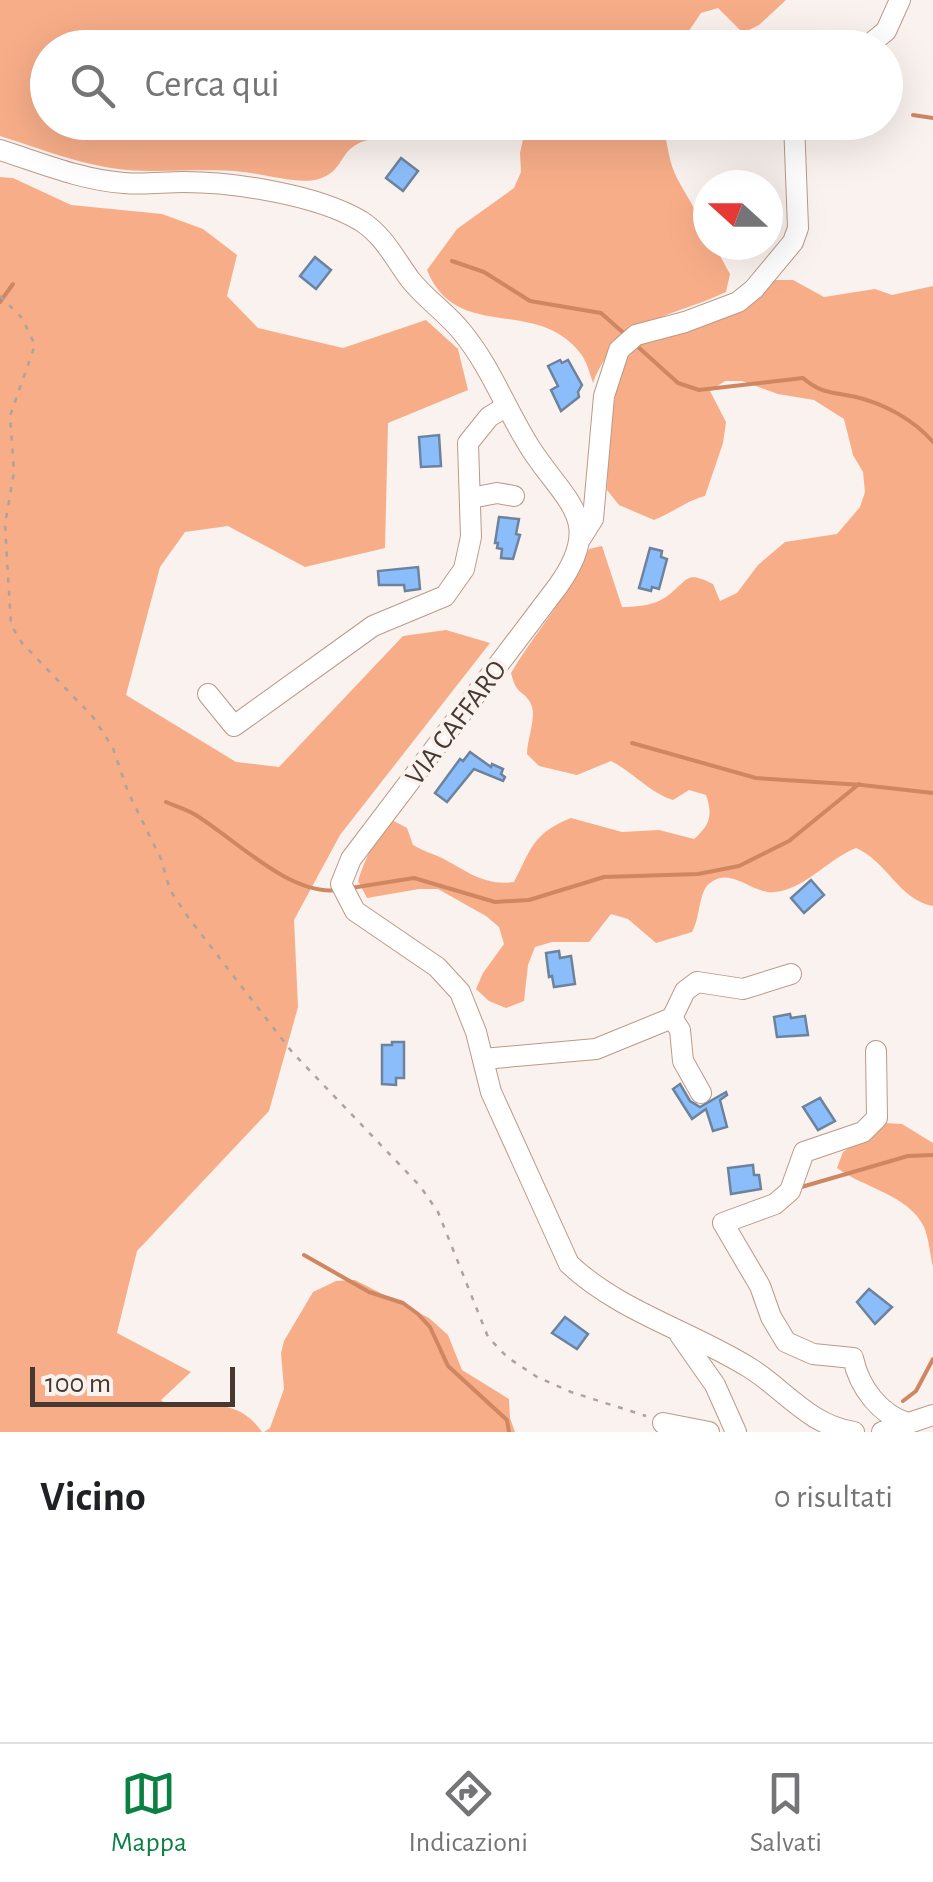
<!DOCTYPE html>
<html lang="it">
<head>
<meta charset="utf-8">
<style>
  :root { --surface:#fff; --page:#f6f6f6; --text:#202124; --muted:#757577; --line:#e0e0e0; --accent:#0b8043 }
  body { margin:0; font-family:"Alegreya Sans",sans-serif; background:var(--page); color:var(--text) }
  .compass { position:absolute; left:693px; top:170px; width:90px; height:90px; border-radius:50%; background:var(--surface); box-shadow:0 10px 40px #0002; rotate:291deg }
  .scale { position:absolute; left:30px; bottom:25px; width:205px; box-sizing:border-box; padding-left:10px; border:5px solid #473831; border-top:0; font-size:28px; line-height:35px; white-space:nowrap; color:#473831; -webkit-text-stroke:8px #faf2ee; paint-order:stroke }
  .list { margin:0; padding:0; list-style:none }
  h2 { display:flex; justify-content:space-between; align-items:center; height:130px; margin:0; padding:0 40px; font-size:42px }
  h2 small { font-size:32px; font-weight:400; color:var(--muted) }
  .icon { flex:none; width:55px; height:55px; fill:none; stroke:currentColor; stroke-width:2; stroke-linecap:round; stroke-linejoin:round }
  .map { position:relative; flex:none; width:933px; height:1432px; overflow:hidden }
  .search { position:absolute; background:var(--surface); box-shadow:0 10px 40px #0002; left:30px; right:30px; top:30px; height:110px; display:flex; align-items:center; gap:25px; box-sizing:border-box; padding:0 35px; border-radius:55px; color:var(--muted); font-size:38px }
  .sheet { height:310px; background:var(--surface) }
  nav { display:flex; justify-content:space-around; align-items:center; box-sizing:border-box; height:140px; border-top:2px solid var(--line); background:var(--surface); font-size:28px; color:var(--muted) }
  nav a { display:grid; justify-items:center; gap:5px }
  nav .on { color:var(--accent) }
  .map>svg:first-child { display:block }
  .forest { fill:#f7ad88 }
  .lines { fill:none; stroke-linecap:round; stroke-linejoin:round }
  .stream { stroke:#ce8762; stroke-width:4 }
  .building { fill:#8abdf9; stroke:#6d839d; stroke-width:2.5 }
  .minor-casing { stroke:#bc9988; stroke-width:22 }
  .path { stroke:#ada29c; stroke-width:2.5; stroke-dasharray:5 8; stroke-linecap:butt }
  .minor { stroke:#fff; stroke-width:20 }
  .labels { text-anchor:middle; stroke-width:8; stroke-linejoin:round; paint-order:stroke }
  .street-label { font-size:28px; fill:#473831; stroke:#faf2ee }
</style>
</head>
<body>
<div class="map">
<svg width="933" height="1432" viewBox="0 0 933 1432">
  <rect width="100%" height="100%" fill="#faf2ee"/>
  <!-- forest -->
  <g class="forest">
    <path d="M0,0H786L759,25L743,33L718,8L701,13L678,47L48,48V122L393,123L379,138C335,143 349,170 319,179C301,185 264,174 243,172C205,168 165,173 127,170C84,166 41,149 0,136Z"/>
    <path d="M654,122L664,130C668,146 669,163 677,178C686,196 707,225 708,245H714L730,274L726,292C671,318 618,318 593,383C590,374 587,362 581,354C536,295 457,344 427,270L457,229L514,188L521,172L520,153L524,135L522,127L515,123Z"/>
    <path d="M0,177L13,178L71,205L162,214L203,229L237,255L227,296L258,328L343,348L426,320L458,349L468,390L388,423L385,548L305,567L228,526L185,532L160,567L126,695L236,762L279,767L403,636L446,630L490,643L340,835L294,920L298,1007L269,1111L137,1251L117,1333L191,1372L161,1400L166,1404C205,1407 237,1396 262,1432H0Z"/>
    <path d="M775,280H793L824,297L875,289L892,295L933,286V906C899,900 887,861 856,848C828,859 805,889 775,892C752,895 732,866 710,883C698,892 701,916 692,932L656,943L628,919L611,914L589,942H552L535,947L528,965L524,1001L506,1008L489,1001L476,989L483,973L504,944L499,927L486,916L438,889H419L367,898L358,881C365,859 375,837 392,820L407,828L413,845C423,851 434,854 444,859C468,872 485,886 514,882C531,849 533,833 571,818L622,832L659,830L694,839C710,825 713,815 706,795L689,790L673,800C649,792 634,773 611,761L577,775L539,766L527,754C527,738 538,715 530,702C521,688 517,696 511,673C536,631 570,594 589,549L602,546L622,607C639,607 657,605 670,594C689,578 687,571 713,584L720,601L737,593L758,565L785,542L837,534L860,507L865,492L863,472L853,455L844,419L814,400L778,394L742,381H725L710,391L726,422L723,443L705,496C686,501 672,513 654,520L619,505L607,490L609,428L623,356L637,344L742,309Z"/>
    <path d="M885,1123L902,1124L933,1143V1267C930,1254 929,1239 924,1227C909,1195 864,1188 837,1168L843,1152Z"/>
    <polygon points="355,1280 429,1318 448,1335 462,1370 509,1399 510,1418 515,1432 264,1432 270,1428 284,1389 281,1353 284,1341 313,1292 336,1281"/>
  </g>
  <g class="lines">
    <!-- stream -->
    <g class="stream">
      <polyline points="913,115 933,118"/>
      <polyline points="452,261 484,272 530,301 601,313 627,336"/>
      <polyline points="0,302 13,284"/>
      <path d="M637,346L678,383L699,390L803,378C821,394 834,392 856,397C885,404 914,420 933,442"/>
      <polyline points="632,743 756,778 862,785 933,793"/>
      <path d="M166,802C175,806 185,809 194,814C233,837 289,896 337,890"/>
      <polyline points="351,888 414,878 495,902 529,900 604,877 698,874 739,866 789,841 859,784"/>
      <polyline points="798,1188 908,1156 933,1155"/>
      <polyline points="304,1255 369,1292 403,1303 418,1314 430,1327 448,1366 507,1420 509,1432"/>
      <polyline points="903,1401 916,1391 933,1359"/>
    </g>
  </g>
  <!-- building -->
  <g class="building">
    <polygon points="401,158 418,171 403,191 386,178"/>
    <polygon points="315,257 331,270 316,289 300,276"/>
    <polygon points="560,360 562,363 568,360 582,385 578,392 579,397 561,411 551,390 558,386 548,366"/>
    <polygon points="439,435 441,466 421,467 419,437"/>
    <polygon points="499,517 519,519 516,534 520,535 513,559 501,558 502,549 497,548 498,543 495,543"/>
    <polygon points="650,548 662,551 661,557 667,559 659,589 652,587 651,591 639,588"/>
    <polygon points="418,567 420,589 405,591 404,585 379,585 378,571"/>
    <polygon points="470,752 491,767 492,764 503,769 501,774 505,777 503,781 474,769 447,802 435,793 460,759 463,761"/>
    <polygon points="811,880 824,895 804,913 791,898"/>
    <polygon points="559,951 560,958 571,956 575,984 554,987 552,976 549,977 546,953"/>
    <polygon points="790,1014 791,1018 805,1016 808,1035 777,1037 774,1017"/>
    <polygon points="392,1042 404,1042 404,1078 396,1078 396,1085 382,1084 382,1045 392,1045"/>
    <polygon points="680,1084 690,1101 700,1107 726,1092 727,1095 720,1100 727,1127 713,1131 706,1109 692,1119 673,1089"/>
    <polygon points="820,1098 835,1121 818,1130 803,1107"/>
    <polygon points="753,1165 754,1175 759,1175 761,1189 731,1194 728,1168"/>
    <polygon points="869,1289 892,1307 875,1324 857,1302"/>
    <polygon points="565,1317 588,1334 577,1349 552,1333"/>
  </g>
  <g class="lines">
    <defs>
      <g id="minor">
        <polyline points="865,48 886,31 900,0"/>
        <path d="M0,150C41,163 81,180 124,183C144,185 164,182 184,182C234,182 318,195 361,221C383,235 394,257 409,278C424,298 446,312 462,332C491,367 506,410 531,449C566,503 605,520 558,586L351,859L341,884L355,911L437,967L460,992L476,1032L491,1092L569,1264C620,1312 691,1331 750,1368C785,1390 809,1425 854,1432"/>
        <polyline points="471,498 497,493 514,496"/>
        <polyline points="581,538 593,519 604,396 619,350 636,335 685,322 738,302 754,289 793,242 798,228 794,122"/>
        <polyline points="208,694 234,726 373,626 445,596 464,569 471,537 468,443 489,417 505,407"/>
        <polyline points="672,1018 685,991 697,982 743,989 791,974"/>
        <path d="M876,1051L877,1118L863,1132L804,1152L790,1191L775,1204L723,1223L760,1286L771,1317L786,1342L813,1354L853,1358C859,1387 880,1415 908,1423"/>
        <polyline points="483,1059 596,1049 672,1018 680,1030 683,1061 701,1093"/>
        <polyline points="680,1335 715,1385 736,1432"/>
        <polyline points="663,1423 709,1432"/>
        <polyline points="882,1432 933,1415"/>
      </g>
    </defs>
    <!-- minor casing -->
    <use href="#minor" class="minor-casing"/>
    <!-- path -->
    <polyline class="path" points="0,296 22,318 35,345 10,416 14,472 5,525 11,625 22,643 93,717 113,748 128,792 161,859 170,890 188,917 292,1052 420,1186 438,1212 488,1337 507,1357 537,1377 571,1392 646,1416"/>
    <!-- minor -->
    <use href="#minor" class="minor"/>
  </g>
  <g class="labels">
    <!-- street labels -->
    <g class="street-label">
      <text transform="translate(455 722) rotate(-53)" y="10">VIA CAFFARO</text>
    </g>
  </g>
</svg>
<svg class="compass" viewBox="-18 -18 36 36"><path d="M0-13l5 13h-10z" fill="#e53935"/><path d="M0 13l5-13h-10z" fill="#757577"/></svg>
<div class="scale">100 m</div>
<div class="search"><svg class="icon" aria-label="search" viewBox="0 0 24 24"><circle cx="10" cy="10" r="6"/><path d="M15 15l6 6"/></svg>Cerca qui</div>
</div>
<section class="sheet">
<h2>Vicino<small>0 risultati</small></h2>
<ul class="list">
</ul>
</section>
<nav>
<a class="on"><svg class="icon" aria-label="map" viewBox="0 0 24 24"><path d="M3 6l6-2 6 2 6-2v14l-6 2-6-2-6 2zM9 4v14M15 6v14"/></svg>Mappa</a>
<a><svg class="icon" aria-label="directions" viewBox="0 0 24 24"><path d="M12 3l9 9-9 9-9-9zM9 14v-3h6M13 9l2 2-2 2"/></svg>Indicazioni</a>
<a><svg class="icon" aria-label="saved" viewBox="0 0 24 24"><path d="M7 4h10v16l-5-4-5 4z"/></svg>Salvati</a>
</nav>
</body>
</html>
